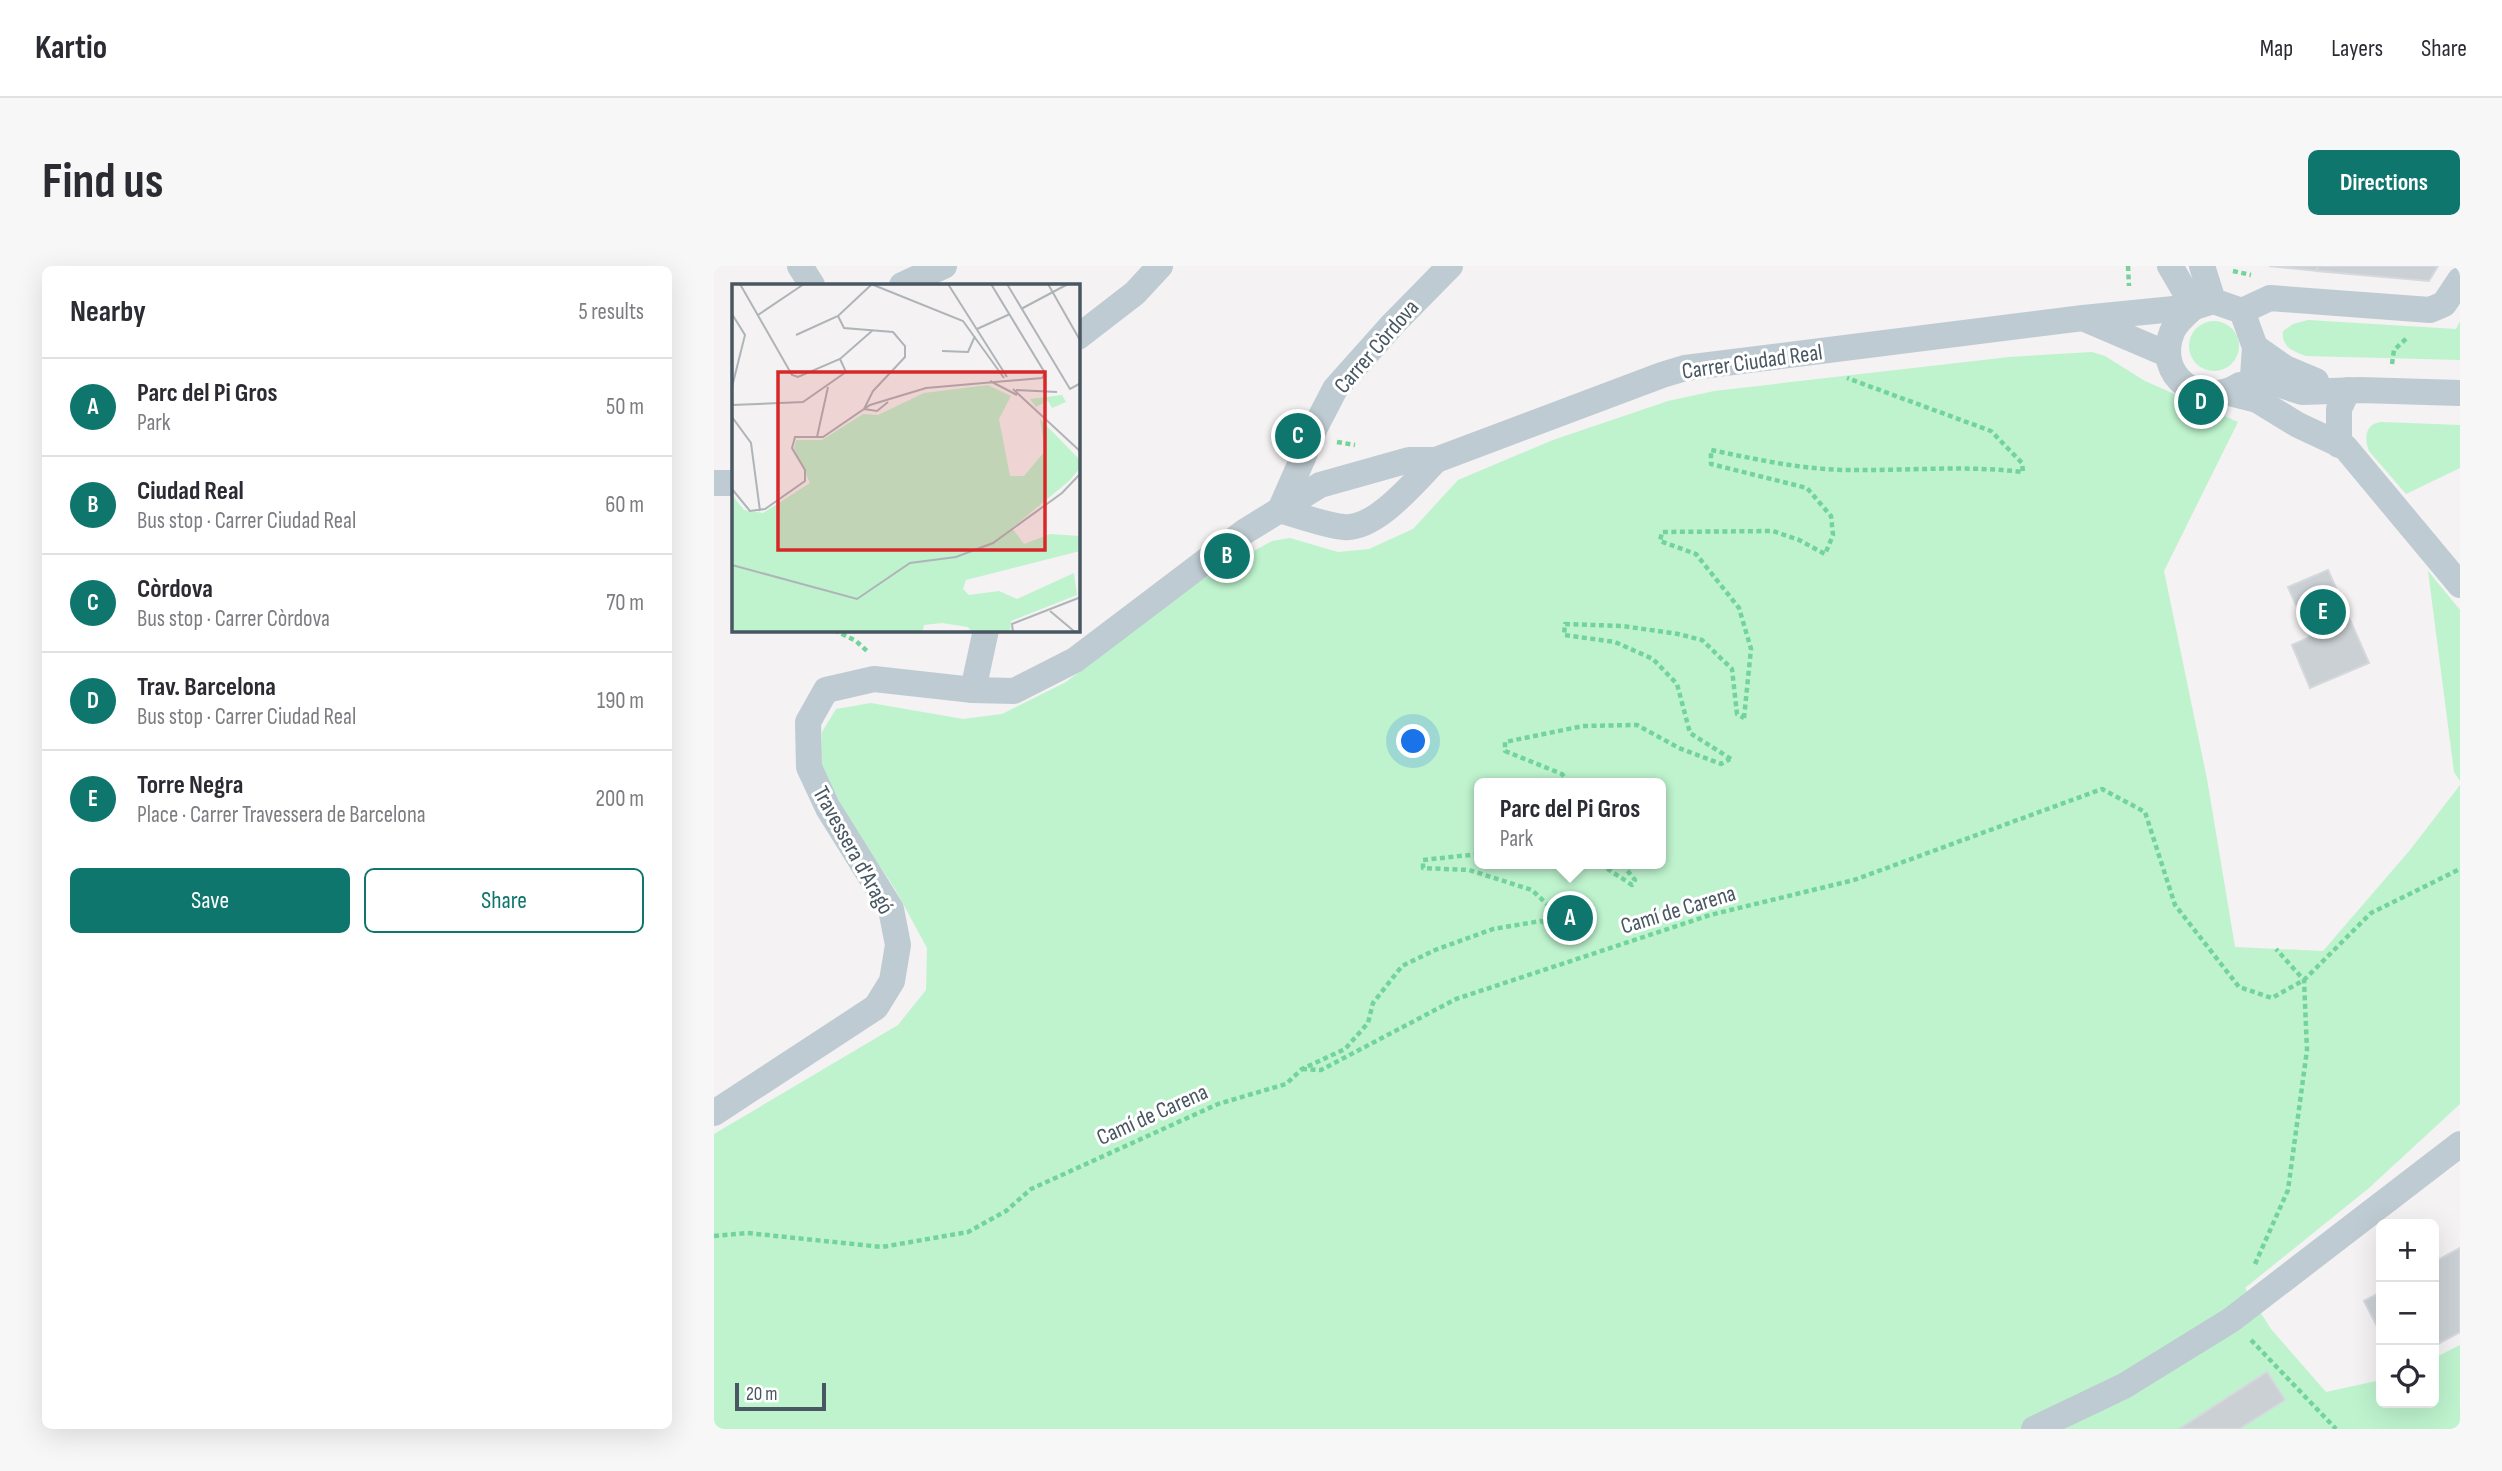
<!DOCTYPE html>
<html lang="en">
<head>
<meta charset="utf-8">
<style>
  :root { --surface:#fff; --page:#f7f7f7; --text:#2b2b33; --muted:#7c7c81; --line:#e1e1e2; --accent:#0f766e }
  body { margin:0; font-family:"Sofia Sans Condensed",sans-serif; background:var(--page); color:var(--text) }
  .controls { position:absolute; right:21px; bottom:21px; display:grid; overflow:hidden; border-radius:10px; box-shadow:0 7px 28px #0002 }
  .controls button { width:63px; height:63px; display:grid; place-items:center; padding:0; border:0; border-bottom:2px solid var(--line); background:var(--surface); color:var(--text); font:35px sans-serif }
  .scale { position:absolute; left:21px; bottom:18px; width:91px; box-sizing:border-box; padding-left:7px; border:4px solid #485761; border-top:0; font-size:19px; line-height:24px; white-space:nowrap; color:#485761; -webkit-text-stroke:5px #fff; paint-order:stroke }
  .you { position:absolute; left:700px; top:476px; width:24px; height:24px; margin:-18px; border:5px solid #fff; border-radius:50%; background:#1a73e8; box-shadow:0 0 0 10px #1a73e833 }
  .badge { display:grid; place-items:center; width:46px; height:46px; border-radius:50%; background:var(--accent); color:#fff; font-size:23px; font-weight:700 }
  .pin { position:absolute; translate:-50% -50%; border:4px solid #fff; box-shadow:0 2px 7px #0006 }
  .popup { position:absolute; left:760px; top:512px; width:192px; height:91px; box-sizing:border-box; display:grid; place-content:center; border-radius:10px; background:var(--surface); filter:drop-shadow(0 2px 5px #0005); font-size:23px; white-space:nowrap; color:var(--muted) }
  .popup b { font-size:26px; color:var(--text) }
  .popup::after { content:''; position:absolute; left:50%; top:100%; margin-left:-14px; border:14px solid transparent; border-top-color:var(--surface) }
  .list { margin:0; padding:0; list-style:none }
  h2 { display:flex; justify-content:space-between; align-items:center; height:91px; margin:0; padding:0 28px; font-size:30px }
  h2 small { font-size:23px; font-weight:400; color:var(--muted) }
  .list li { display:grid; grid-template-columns:46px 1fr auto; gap:21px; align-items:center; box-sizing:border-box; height:98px; padding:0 28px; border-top:2px solid var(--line) }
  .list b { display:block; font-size:26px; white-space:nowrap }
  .list p { margin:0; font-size:23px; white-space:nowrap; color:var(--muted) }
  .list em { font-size:23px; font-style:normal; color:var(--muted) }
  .actions { display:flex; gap:14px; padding:21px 28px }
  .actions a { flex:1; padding:16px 0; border:2px solid var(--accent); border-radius:10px; text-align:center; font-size:24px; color:var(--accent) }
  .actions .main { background:var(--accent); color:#fff }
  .icon { flex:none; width:38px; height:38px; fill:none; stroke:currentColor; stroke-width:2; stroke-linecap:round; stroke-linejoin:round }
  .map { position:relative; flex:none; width:1746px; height:1163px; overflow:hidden; border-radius:10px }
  header { display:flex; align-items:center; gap:42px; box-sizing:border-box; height:98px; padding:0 35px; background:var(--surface); border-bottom:2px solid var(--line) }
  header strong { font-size:33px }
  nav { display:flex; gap:38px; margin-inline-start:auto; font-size:24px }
  .intro { display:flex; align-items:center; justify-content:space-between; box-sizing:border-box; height:168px; padding:0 42px }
  h1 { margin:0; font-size:49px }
  .button { padding:18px 32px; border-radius:10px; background:var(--accent); color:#fff; font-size:24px; font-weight:700 }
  main { display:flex; gap:42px; padding:0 42px }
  aside { flex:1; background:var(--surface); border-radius:10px; box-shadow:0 7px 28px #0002 }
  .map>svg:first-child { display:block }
  .green { fill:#bef3ce; fill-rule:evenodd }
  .building { fill:#cbd0d4; stroke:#d5d8dd; stroke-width:2 }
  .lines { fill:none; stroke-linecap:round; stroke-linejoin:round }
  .path { stroke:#73d49b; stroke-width:4.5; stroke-dasharray:5 3.5; stroke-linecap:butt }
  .street { stroke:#bfcbd2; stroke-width:26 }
  .labels { text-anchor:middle; stroke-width:6; stroke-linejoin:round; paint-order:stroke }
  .street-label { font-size:23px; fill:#485761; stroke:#fff }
  .inset-road { fill:none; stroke:#afb4b8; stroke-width:2 }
  .view { fill:#d62828; fill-opacity:0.15; stroke:#d62828; stroke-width:3.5 }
  .inset-edge { fill:none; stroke:#485761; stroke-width:3.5 }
</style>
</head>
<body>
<header>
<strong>Kartio</strong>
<nav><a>Map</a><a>Layers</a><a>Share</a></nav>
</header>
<div class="intro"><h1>Find us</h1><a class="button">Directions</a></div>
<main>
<aside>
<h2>Nearby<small>5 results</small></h2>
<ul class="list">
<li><span class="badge">A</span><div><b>Parc del Pi Gros</b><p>Park</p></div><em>50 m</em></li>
<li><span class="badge">B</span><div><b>Ciudad Real</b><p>Bus stop · Carrer Ciudad Real</p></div><em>60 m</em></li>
<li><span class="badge">C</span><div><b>Còrdova</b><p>Bus stop · Carrer Còrdova</p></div><em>70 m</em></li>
<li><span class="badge">D</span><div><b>Trav. Barcelona</b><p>Bus stop · Carrer Ciudad Real</p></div><em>190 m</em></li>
<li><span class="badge">E</span><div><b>Torre Negra</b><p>Place · Carrer Travessera de Barcelona</p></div><em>200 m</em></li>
</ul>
<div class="actions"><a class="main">Save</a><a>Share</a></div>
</aside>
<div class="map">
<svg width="1746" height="1163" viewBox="0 0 1746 1163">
  <rect width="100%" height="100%" fill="#f4f2f2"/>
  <!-- green -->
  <g class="green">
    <path d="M1594,54L1742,63L1746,55V94L1592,90C1579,85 1567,81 1569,65L1579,58Z"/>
    <circle cx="1500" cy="80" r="25"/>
    <path d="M1378,86L1391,90L1431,115L1524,156L1450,305L1493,513L1521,681L1609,685L1696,584L1746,519V838L1655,922L1531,1022L1557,1063L1612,1126L1667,1114V1137H1720V1092L1746,1079V1163H0V868L184,759L212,724L213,682L181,623L133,551L107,497L108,466L122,443L157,437L249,453L288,448L352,416L487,314L558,275L576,272L624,286L655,283L699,263L744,214L839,174L954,135L1000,125L1295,91ZM765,517H947V598H765Z"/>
    <path d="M1667,156L1746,159V202L1692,228L1655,185C1650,172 1651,158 1667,156Z"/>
    <polygon points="1714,305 1746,344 1746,515 1740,506"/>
  </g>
  <!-- building -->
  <g class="building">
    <polygon points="1555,0 1604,0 1603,5"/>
    <polygon points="1604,0 1724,0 1715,15 1603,5"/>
    <polygon points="1614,304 1655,397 1596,422 1578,379 1596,371 1574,321"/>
    <polygon points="1746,982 1746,1066 1720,1080 1720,996"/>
    <polygon points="1667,1026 1667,1068 1650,1035"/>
    <polygon points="1553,1106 1571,1134 1525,1163 1465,1163"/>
  </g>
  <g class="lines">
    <!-- path -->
    <g class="path">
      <polyline points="1414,0 1415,20"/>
      <polyline points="1519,5 1537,9"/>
      <polyline points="1678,98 1680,84 1694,71"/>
      <polyline points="623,176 641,179"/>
      <polyline points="120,364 142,375 153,385"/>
      <path d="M1030,452L1037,383L1025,342L982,288L946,275L948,266L1059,265L1085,274L1111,288L1119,269L1117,250L1093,222L997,198V184C1041,193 1085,203 1131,204C1190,205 1250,199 1309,206L1308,197L1277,165L1133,112"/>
      <polyline points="1017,493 976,467 963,418 939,393 901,376 850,369 851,358 909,360 964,368 988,374 1018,403 1023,448 1030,452"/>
      <polyline points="855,517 848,508 791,485 791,476 869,460 923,459 965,482 1007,498 1016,493"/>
      <polyline points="886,598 918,619 921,614 908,598"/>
      <polyline points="588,803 607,804 742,733 996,649 1140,614 1388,523 1431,546 1461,639 1525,721 1558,732 1590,714 1657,647 1746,603"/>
      <polyline points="0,970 33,967 168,981 254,966 292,945 317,923 504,838 572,818 588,803 631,783 654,757 659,737 688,700 721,684 779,663 827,655 860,674 863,667 818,624 755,604 709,602 709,594 765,588"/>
      <polyline points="1541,998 1574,924 1593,784 1590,714 1562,683"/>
      <polyline points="1537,1074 1622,1163"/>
    </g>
    <!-- street -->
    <g class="street">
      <polyline points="86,0 98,19"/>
      <polyline points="1456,0 1480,41"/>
      <polyline points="1488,0 1499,35"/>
      <polyline points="188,19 230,0"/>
      <path d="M1480,41C1472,48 1462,56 1458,66C1440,110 1487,144 1526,119"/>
      <polyline points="1528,45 1556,32 1716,44 1730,38 1746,14"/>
      <polyline points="1371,53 1453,88"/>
      <polyline points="364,71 421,27 446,0"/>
      <polyline points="1541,81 1571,102 1602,115"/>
      <polyline points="1539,110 1588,126 1646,124 1746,127"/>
      <polyline points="1511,126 1543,134 1584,159 1631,181 1746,319"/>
      <polyline points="1625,179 1625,143 1634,124"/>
      <polyline points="0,217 19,217"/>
      <polyline points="566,244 591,187 594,175 621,123 679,58 736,0"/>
      <path d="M566,244C582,249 614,260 630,261C662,264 701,215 722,194"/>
      <polyline points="259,424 272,364"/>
      <polyline points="0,847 162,741 178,715 184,679 177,643 114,542 95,501 94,456 112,424 160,413 259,424 300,425 361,394 530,266 606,219 695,194 722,194 948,109 971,102 1369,52 1480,41 1499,35 1528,45 1541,81 1539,110"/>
      <polyline points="1320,1163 1410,1120 1517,1054 1746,878"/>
    </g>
  </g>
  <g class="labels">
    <!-- street labels -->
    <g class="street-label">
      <text transform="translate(662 80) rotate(-49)" y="8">Carrer Còrdova</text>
      <text transform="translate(1038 95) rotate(-8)" y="8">Carrer Ciudad Real</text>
      <text transform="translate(140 584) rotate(61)" y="8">Travessera d'Aragó</text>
      <text transform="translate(964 643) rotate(-17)" y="8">Camí de Carena</text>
      <text transform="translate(438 848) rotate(-24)" y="8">Camí de Carena</text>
    </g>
  </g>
  <!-- overview -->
  <g transform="translate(18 18)">
    <rect width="348" height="348" fill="#f4f2f2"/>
    <path d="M256,101L279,112L267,135L278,192H292L313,167L308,135L348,176V184L337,197L280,244L292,260L318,250L348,252V267L234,296L231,305L237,311L267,307L285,315L342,289L345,311L279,337L278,348H240L236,343L210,339L192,341L190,348H0V211L12,226L31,229L78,199L62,164L64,156H90L131,130L146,131L192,109ZM330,111L334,118L320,124L316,117L304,123L298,115Z" fill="#bef3ce"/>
    <path class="inset-road" d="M8,0L60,91L66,93L108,75L141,46M139,0L231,37L272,94M216,0L275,93M275,0L338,105L349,99M316,0L349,58M289,25L336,0M0,30L13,51L0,103M26,31L72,0M106,32L112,44L161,48L173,62V73L141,107L132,125M245,45L278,30M64,51L106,32L139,1M210,67L236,68L243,52M258,97L285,111M281,105L349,168M284,106L325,108M0,121L71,118L114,88L108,75M132,125L145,127L156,118M0,133L19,159L28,227M85,153L96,103M0,205L18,227L33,225L73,197V186L60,164L63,153H91L138,121L194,104L310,94L313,89L259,0M0,281L125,315L178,279L224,273L261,259L330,209L349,189M318,327L343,348M281,348L280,340L349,313"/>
    <path class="view" d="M46,88H313V266H46Z"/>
    <rect width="348" height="348" class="inset-edge"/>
  </g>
</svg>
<div class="controls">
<button>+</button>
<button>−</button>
<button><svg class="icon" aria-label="locate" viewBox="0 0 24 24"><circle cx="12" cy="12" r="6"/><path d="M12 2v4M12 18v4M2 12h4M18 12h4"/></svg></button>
</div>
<div class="scale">20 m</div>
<div class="you"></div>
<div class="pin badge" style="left:856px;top:652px">A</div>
<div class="popup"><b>Parc del Pi Gros</b>Park</div>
<div class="pin badge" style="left:513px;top:290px">B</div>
<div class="pin badge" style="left:584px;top:170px">C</div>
<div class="pin badge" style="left:1487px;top:136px">D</div>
<div class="pin badge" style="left:1609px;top:346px">E</div>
</div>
</main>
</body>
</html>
